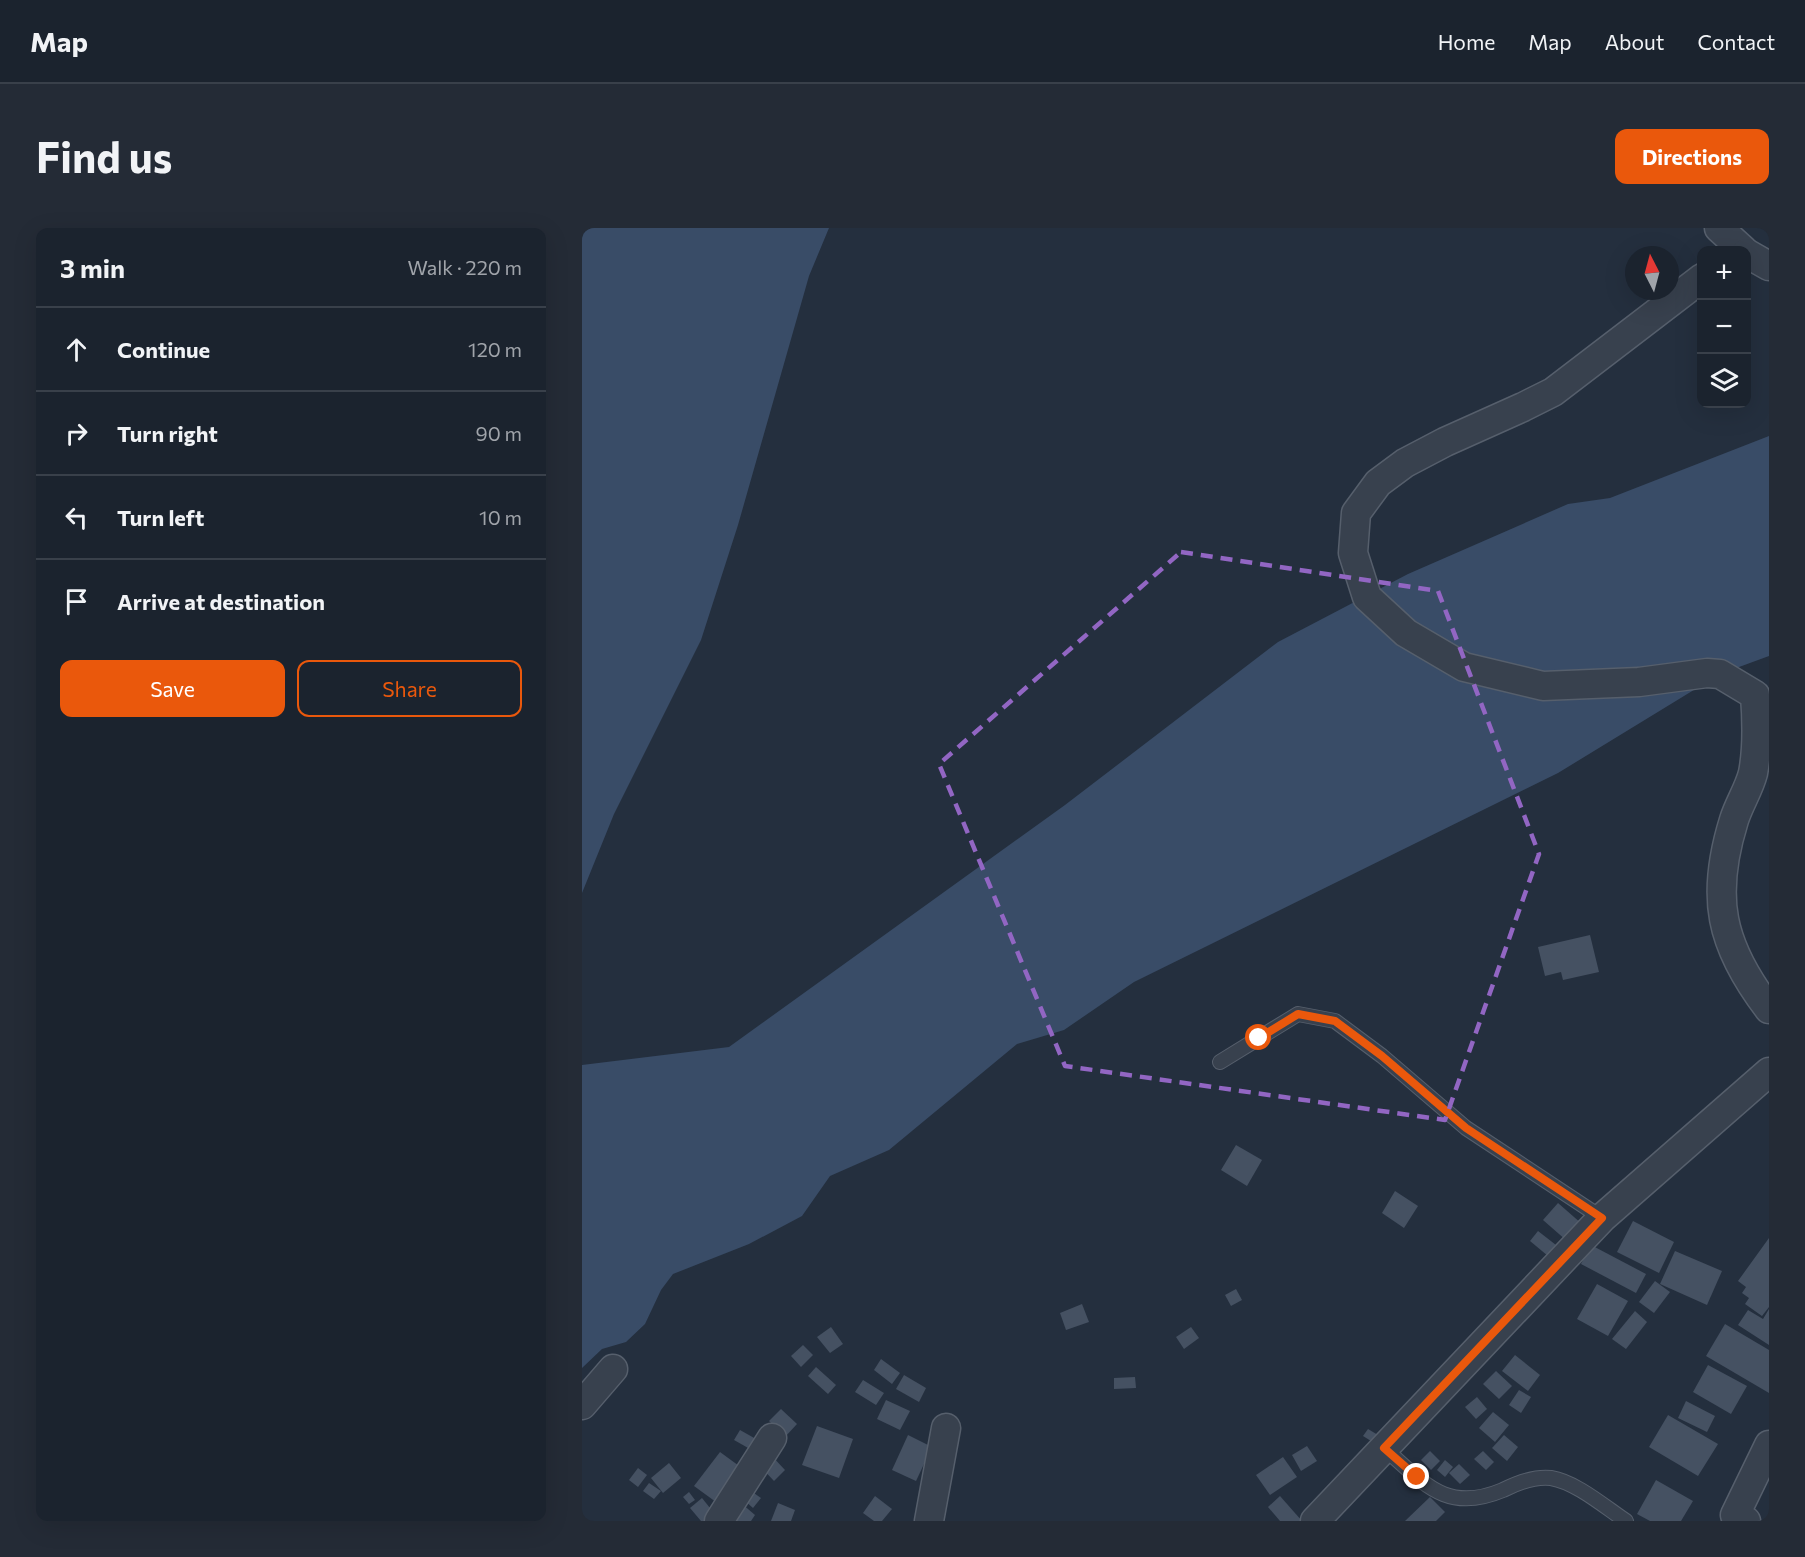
<!DOCTYPE html>
<html lang="en">
<head>
<meta charset="utf-8">
<style>
  :root { --surface:#1b232e; --page:#242b36; --text:#f1f3f6; --muted:#a0a4aa; --line:#39404a; --accent:#ea580c }
  body { margin:0; font-family:Commissioner,sans-serif; background:var(--page); color:var(--text) }
  .controls { position:absolute; right:18px; top:18px; display:grid; overflow:hidden; border-radius:12px; box-shadow:0 6px 24px #0002 }
  .controls button { width:54px; height:54px; display:grid; place-items:center; padding:0; border:0; border-bottom:2px solid var(--line); background:var(--surface); color:var(--text); font:30px sans-serif }
  .compass { position:absolute; left:1043px; top:18px; width:54px; height:54px; border-radius:50%; background:var(--surface); box-shadow:0 6px 24px #0002; rotate:354deg }
  .stop { position:absolute; width:18px; height:18px; margin:-14px; border:4px solid #ea580c; border-radius:50%; background:#fff }
  .stop.end { background:#ea580c; border-color:#fff; box-shadow:0 2px 6px #0008 }
  .list { margin:0; padding:0; list-style:none }
  h2 { display:flex; justify-content:space-between; align-items:center; height:78px; margin:0; padding:0 24px; font-size:26px }
  h2 small { font-size:20px; font-weight:400; color:var(--muted) }
  .list li { display:grid; grid-template-columns:39px 1fr auto; gap:18px; align-items:center; box-sizing:border-box; height:84px; padding:0 24px; border-top:2px solid var(--line) }
  .list b { display:block; font-size:22px; white-space:nowrap }
  .list em { font-size:20px; font-style:normal; color:var(--muted) }
  .actions { display:flex; gap:12px; padding:18px 24px }
  .actions a { flex:1; padding:14px 0; border:2px solid var(--accent); border-radius:12px; text-align:center; font-size:21px; color:var(--accent) }
  .actions .main { background:var(--accent); color:#fff }
  .icon { flex:none; width:33px; height:33px; fill:none; stroke:currentColor; stroke-width:2; stroke-linecap:round; stroke-linejoin:round }
  .map { position:relative; flex:none; width:1187px; height:1293px; overflow:hidden; border-radius:12px }
  header { display:flex; align-items:center; gap:36px; box-sizing:border-box; height:84px; padding:0 30px; background:var(--surface); border-bottom:2px solid var(--line) }
  header strong { font-size:28px }
  nav { display:flex; gap:33px; margin-inline-start:auto; font-size:21px }
  .intro { display:flex; align-items:center; justify-content:space-between; box-sizing:border-box; height:144px; padding:0 36px }
  h1 { margin:0; font-size:42px }
  .button { padding:15px 27px; border-radius:12px; background:var(--accent); color:#fff; font-size:21px; font-weight:700 }
  main { display:flex; gap:36px; padding:0 36px }
  aside { flex:1; background:var(--surface); border-radius:12px; box-shadow:0 6px 24px #0002 }
  .map>svg:first-child { display:block }
  .water { fill:#394c67 }
  .building { fill:#455162 }
  .lines { fill:none; stroke-linecap:round; stroke-linejoin:round }
  .lane-casing { stroke:#565f6c; stroke-width:16 }
  .street-casing { stroke:#565f6c; stroke-width:31 }
  .lane { stroke:#38414e; stroke-width:14 }
  .street { stroke:#38414e; stroke-width:28 }
  .route { stroke:#ea580c; stroke-width:8 }
  .marked { fill:none; stroke:#9266c3; stroke-width:4.5; stroke-dasharray:12 8; stroke-linejoin:round }
</style>
</head>
<body>
<header>
<strong>Map</strong>
<nav><a>Home</a><a>Map</a><a>About</a><a>Contact</a></nav>
</header>
<div class="intro"><h1>Find us</h1><a class="button">Directions</a></div>
<main>
<aside>
<h2>3 min<small>Walk · 220 m</small></h2>
<ul class="list">
<li><svg class="icon" aria-label="ahead" viewBox="0 0 24 24"><path d="M12 20V5M6 11l6-6 6 6"/></svg><div><b>Continue</b></div><em>120 m</em></li>
<li><svg class="icon" aria-label="right" viewBox="0 0 24 24"><path d="M7 20v-9h11M14 6l5 5-5 5"/></svg><div><b>Turn right</b></div><em>90 m</em></li>
<li><svg class="icon" aria-label="left" viewBox="0 0 24 24"><path d="M17 20v-9H6M10 6l-5 5 5 5"/></svg><div><b>Turn left</b></div><em>10 m</em></li>
<li><svg class="icon" aria-label="arrive" viewBox="0 0 24 24"><path d="M6 21V4h12l-3 4 3 4H6"/></svg><div><b>Arrive at destination</b></div></li>
</ul>
<div class="actions"><a class="main">Save</a><a>Share</a></div>
</aside>
<div class="map">
<svg width="1187" height="1293" viewBox="0 0 1187 1293">
  <rect width="100%" height="100%" fill="#242f3e"/>
  <!-- water -->
  <g class="water">
    <polygon points="0,0 247,0 227,48 156,297 119,412 32,586 0,665"/>
    <polygon points="1187,208 1187,428 1138,446 976,545 552,754 482,802 435,816 307,922 248,948 220,988 167,1016 91,1046 79,1062 63,1096 44,1114 20,1121 0,1140 0,837 147,819 483,577 696,414 826,346 986,276 1028,270"/>
  </g>
  <!-- building -->
  <g class="building">
    <polygon points="1008,707 1017,744 981,752 979,744 963,748 956,719"/>
    <polygon points="654,917 680,932 665,958 639,942"/>
    <polygon points="813,963 836,978 822,1000 800,985"/>
    <polygon points="976,975 1000,996 985,1013 961,992"/>
    <polygon points="1051,993 1092,1014 1077,1045 1035,1024"/>
    <polygon points="956,1003 974,1017 966,1028 948,1013"/>
    <polygon points="1187,1010 1187,1079 1180,1088 1163,1076 1167,1070 1160,1065 1164,1059 1156,1053"/>
    <polygon points="1009,1017 1064,1046 1054,1065 999,1036"/>
    <polygon points="1093,1023 1140,1043 1125,1077 1078,1056"/>
    <polygon points="1073,1053 1088,1064 1072,1085 1057,1074"/>
    <polygon points="1015,1056 1046,1073 1026,1108 995,1091"/>
    <polygon points="654,1061 660,1072 649,1078 643,1067"/>
    <polygon points="500,1076 507,1094 484,1102 478,1085"/>
    <polygon points="1187,1081 1187,1117 1156,1097 1166,1082 1181,1091"/>
    <polygon points="1053,1083 1065,1094 1044,1121 1030,1111"/>
    <polygon points="1143,1096 1187,1122 1187,1165 1124,1128"/>
    <polygon points="249,1099 261,1116 248,1125 235,1109"/>
    <polygon points="609,1099 617,1110 602,1121 594,1109"/>
    <polygon points="221,1117 231,1127 219,1139 209,1128"/>
    <polygon points="933,1127 958,1147 946,1163 920,1143"/>
    <polygon points="299,1131 318,1145 310,1156 292,1142"/>
    <polygon points="1126,1137 1165,1158 1149,1186 1111,1164"/>
    <polygon points="234,1139 254,1157 246,1166 226,1148"/>
    <polygon points="914,1143 930,1158 917,1171 901,1156"/>
    <polygon points="322,1147 344,1160 337,1174 314,1161"/>
    <polygon points="553,1149 554,1160 532,1161 532,1150"/>
    <polygon points="281,1152 302,1165 294,1177 273,1164"/>
    <polygon points="937,1162 949,1169 939,1185 927,1177"/>
    <polygon points="895,1169 905,1181 894,1191 883,1179"/>
    <polygon points="304,1172 328,1183 318,1202 295,1191"/>
    <polygon points="1104,1173 1133,1188 1125,1204 1096,1190"/>
    <polygon points="199,1181 215,1196 203,1209 187,1193"/>
    <polygon points="911,1184 927,1197 913,1214 897,1200"/>
    <polygon points="1086,1187 1136,1216 1116,1248 1067,1219"/>
    <polygon points="235,1198 271,1211 257,1250 220,1237"/>
    <polygon points="786,1201 801,1210 797,1218 781,1208"/>
    <polygon points="158,1202 181,1215 175,1225 152,1212"/>
    <polygon points="326,1207 350,1219 334,1253 310,1242"/>
    <polygon points="922,1207 936,1219 925,1233 910,1220"/>
    <polygon points="725,1218 735,1233 719,1243 710,1227"/>
    <polygon points="848,1223 858,1233 849,1242 839,1232"/>
    <polygon points="901,1223 912,1234 904,1242 892,1231"/>
    <polygon points="138,1224 164,1243 138,1277 112,1258"/>
    <polygon points="189,1227 203,1242 192,1253 178,1238"/>
    <polygon points="701,1229 715,1249 688,1267 674,1247"/>
    <polygon points="863,1232 871,1239 863,1249 855,1242"/>
    <polygon points="87,1235 99,1250 81,1265 69,1250"/>
    <polygon points="877,1236 888,1247 878,1256 867,1245"/>
    <polygon points="56,1240 65,1247 56,1259 47,1252"/>
    <polygon points="1074,1252 1111,1273 1099,1293 1068,1293 1055,1286"/>
    <polygon points="67,1255 79,1263 72,1271 61,1263"/>
    <polygon points="169,1263 179,1270 171,1280 162,1272"/>
    <polygon points="107,1264 113,1272 107,1276 101,1269"/>
    <polygon points="293,1268 310,1281 300,1293 292,1293 281,1285"/>
    <polygon points="698,1268 720,1293 698,1293 686,1279"/>
    <polygon points="848,1269 863,1284 854,1293 823,1293"/>
    <polygon points="120,1270 132,1285 123,1293 119,1293 108,1280"/>
    <polygon points="159,1275 173,1287 169,1293 150,1293"/>
    <polygon points="196,1275 213,1282 209,1293 189,1293"/>
  </g>
  <g class="lines">
    <defs>
      <g id="lane">
        <polyline points="638,834 716,786 753,793 800,828 884,900 1020,990"/>
        <path d="M802,1220C842,1255 864,1286 921,1262C935,1255 952,1248 969,1250C994,1254 1023,1279 1044,1293"/>
      </g>
      <g id="street">
        <polyline points="1137,0 1161,22"/>
        <polyline points="1164,25 1187,38"/>
        <path d="M1120,50L971,164L941,179L863,214L823,235L796,255L774,285L771,325L785,369L824,405L882,439L961,458L1057,454L1125,445L1138,446L1173,467C1175,493 1176,519 1171,545C1167,561 1157,576 1152,592C1128,669 1138,717 1187,781"/>
        <polyline points="0,1177 31,1141"/>
        <polyline points="137,1293 190,1210"/>
        <polyline points="347,1293 364,1200"/>
        <polyline points="733,1293 1020,990 1187,844"/>
        <polyline points="1164,1293 1153,1287 1187,1217"/>
      </g>
    </defs>
    <!-- lane casing -->
    <use href="#lane" class="lane-casing"/>
    <!-- street casing -->
    <use href="#street" class="street-casing"/>
    <!-- lane -->
    <use href="#lane" class="lane"/>
    <!-- street -->
    <use href="#street" class="street"/>
  </g>
  <g class="lines">
    <!-- route -->
    <polyline class="route" points="677,810 716,786 753,793 800,828 884,900 1020,990 802,1220 835,1249"/>
  </g>
  <!-- marked area -->
  <path class="marked" d="M599,324L856,363L957,626L863,892L483,838L357,536Z"/>
</svg>
<div class="controls">
<button>+</button>
<button>−</button>
<button><svg class="icon" aria-label="layers" viewBox="0 0 24 24"><path d="M12 4l9 5-9 5-9-5zM3 14l9 5 9-5"/></svg></button>
</div>
<svg class="compass" viewBox="-18 -18 36 36"><path d="M0-13l5 13h-10z" fill="#e53935"/><path d="M0 13l5-13h-10z" fill="#a0a4aa"/></svg>
<div class="stop" style="left:677px;top:810px"></div>
<div class="stop end" style="left:835px;top:1249px"></div>
</div>
</main>
</body>
</html>
